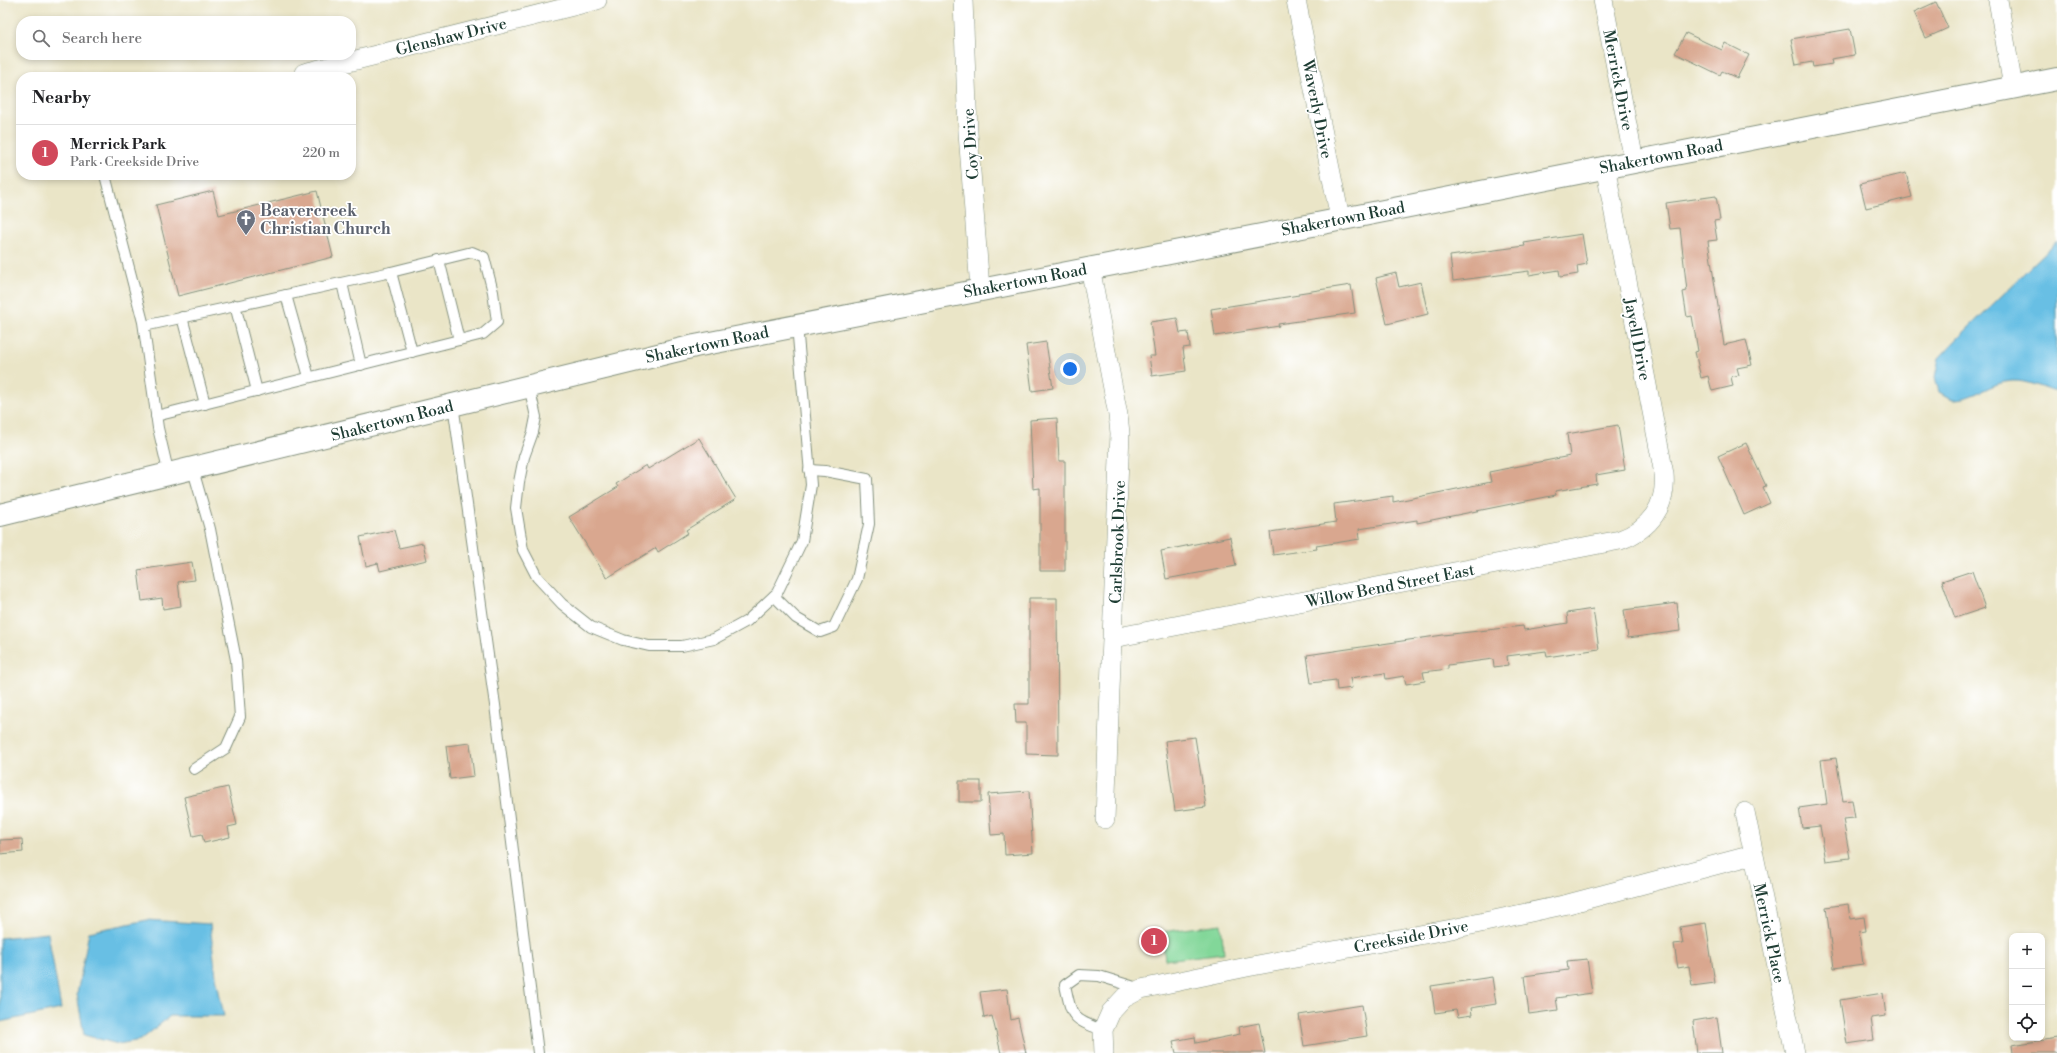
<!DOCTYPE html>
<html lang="en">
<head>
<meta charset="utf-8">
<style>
  :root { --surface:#fff; --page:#f6f6f6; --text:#202124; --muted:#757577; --line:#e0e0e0; --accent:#d1495b }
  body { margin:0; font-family:"Libre Bodoni",serif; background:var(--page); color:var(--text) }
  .controls { position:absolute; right:12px; bottom:12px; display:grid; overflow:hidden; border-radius:8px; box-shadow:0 2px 6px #0003 }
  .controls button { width:36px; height:36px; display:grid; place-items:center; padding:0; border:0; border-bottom:1px solid var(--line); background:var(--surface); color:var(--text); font:20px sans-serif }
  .you { position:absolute; left:1070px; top:369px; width:14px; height:14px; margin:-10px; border:3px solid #fff; border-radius:50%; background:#1a73e8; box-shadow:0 0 0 6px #1a73e833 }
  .badge { display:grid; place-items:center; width:26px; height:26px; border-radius:50%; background:var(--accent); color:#fff; font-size:13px; font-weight:700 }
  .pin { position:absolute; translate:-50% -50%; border:2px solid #fff; box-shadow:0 1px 4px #0006 }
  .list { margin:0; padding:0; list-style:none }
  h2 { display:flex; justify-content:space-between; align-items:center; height:52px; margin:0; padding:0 16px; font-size:17px }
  h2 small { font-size:13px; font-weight:400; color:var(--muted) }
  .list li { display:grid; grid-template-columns:26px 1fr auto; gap:12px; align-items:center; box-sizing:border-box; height:56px; padding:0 16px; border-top:1px solid var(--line) }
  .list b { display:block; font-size:15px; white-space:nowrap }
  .list p { margin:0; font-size:13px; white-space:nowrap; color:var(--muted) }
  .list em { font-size:13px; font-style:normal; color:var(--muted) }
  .icon { flex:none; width:22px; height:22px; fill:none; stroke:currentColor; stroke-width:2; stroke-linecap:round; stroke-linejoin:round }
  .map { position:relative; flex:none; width:2057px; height:1053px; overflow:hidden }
  .search { position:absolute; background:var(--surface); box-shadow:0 2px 6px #0003; left:16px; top:16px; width:340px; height:44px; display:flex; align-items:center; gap:10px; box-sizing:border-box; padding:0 14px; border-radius:16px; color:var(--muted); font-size:15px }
  .panel { position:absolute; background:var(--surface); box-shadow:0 2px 6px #0003; left:16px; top:72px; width:340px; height:108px; border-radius:16px }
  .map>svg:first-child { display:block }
  .green { fill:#82d799; stroke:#508a66 }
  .water { fill:#67bfe4; stroke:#437e8c }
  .building { fill:#d9a78f }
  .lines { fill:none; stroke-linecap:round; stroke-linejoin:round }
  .service-casing { stroke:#84917e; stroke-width:12 }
  .minor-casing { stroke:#84917e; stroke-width:20 }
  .tertiary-casing { stroke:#84917e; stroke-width:24 }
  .service { stroke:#fff; stroke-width:10 }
  .minor { stroke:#fff; stroke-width:19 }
  .tertiary { stroke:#fff; stroke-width:22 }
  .labels { text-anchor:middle; stroke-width:3.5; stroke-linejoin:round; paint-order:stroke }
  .street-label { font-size:16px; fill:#1f3d34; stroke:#fff }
  .worship-label { font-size:16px; font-weight:bold; fill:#5b616d; stroke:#fff; text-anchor:start }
</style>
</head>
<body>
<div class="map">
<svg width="2057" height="1053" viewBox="0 0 2057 1053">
  <rect width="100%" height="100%" fill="#fff"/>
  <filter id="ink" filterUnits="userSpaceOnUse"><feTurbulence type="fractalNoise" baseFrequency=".025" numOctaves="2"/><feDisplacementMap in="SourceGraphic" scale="8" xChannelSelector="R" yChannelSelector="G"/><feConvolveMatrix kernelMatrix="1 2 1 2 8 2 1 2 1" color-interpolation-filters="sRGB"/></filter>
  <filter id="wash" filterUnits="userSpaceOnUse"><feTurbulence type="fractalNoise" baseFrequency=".012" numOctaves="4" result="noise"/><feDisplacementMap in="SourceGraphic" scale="16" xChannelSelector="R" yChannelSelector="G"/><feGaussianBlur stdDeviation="0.9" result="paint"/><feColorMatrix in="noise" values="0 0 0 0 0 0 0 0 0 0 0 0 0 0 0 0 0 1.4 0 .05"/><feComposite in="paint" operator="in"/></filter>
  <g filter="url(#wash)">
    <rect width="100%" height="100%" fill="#eae5c7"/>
    <!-- green -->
    <polygon class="green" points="1221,924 1224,953 1165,960 1162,932"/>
    <!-- water -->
    <g class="water">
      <path d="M2057,242V392C2042,389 2028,380 2012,381C1991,382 1973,400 1953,399C1948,398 1943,394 1939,392L1935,377L1939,358L1959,337Z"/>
      <polygon points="147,920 210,924 216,977 224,1016 170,1016 141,1040 118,1044 84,1035 77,994 89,932"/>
      <polygon points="48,933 61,1009 0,1022 0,938"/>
    </g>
    <g id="blocks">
      <!-- building -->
      <g class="building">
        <polygon points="1936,2 1948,28 1926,38 1914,12"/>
        <polygon points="1850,29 1855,55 1831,59 1832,64 1813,67 1812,62 1796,65 1791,39"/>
        <polygon points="1686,33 1722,50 1725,43 1749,55 1737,78 1722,71 1720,75 1675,53"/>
        <polygon points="1906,173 1912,197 1866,208 1860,184"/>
        <polygon points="213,191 219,215 317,191 333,257 178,296 156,205"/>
        <polygon points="1716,196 1720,220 1714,221 1717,240 1708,241 1724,345 1746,340 1752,365 1737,368 1739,375 1731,377 1733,386 1712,391 1708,376 1701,378 1695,352 1698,351 1692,316 1687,317 1683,292 1687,291 1680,228 1670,229 1666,203"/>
        <polygon points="1582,234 1587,264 1577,266 1578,274 1560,277 1559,270 1529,275 1529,271 1453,281 1450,256 1525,246 1524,243"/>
        <polygon points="1396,273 1399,287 1421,282 1428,314 1387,324 1376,278"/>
        <polygon points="1351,285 1355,313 1278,324 1279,326 1215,336 1211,309 1299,295 1299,293"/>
        <polygon points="1177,318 1180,333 1188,332 1190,347 1183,348 1186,371 1152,376 1149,356 1155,356 1150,322"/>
        <polygon points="1046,342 1053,388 1032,391 1026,345"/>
        <polygon points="1057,418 1059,461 1065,461 1065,571 1040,571 1040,488 1033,489 1030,420"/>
        <polygon points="1618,425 1625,470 1596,475 1597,484 1555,491 1556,495 1417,523 1417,520 1359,529 1360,539 1316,546 1317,549 1273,555 1270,532 1336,522 1334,504 1393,496 1393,502 1491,482 1489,472 1570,456 1567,434"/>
        <polygon points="699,438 736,499 686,530 688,533 658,552 656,548 607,578 569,517 618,487 616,484 646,465 648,469"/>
        <polygon points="1746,443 1766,486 1763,487 1770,503 1744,515 1718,456"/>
        <polygon points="394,530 399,548 423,543 427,560 380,571 378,563 366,566 360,537"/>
        <polygon points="1230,537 1236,566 1166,579 1161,551"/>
        <polygon points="192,562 195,580 178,582 181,606 163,609 162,598 142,601 138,570"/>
        <polygon points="1972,571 1985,608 1955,618 1942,581"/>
        <polygon points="1029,598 1057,598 1058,755 1026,754 1026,723 1016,723 1015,704 1029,704"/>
        <polygon points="1677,603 1680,631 1628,638 1624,610"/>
        <polygon points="1593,609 1599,649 1547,657 1546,651 1507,656 1508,665 1494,667 1493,659 1448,665 1448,669 1423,672 1425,681 1406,684 1404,676 1386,679 1385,673 1350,678 1352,688 1337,690 1336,680 1311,683 1307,655 1443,635 1523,626 1524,630 1568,623 1567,613"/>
        <polygon points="1195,737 1206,807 1175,811 1165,741"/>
        <polygon points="470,743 474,776 450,779 446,746"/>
        <polygon points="1836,758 1843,801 1852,800 1855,818 1843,819 1850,858 1826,861 1820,826 1802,828 1799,808 1827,804 1821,760"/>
        <rect x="959" y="781" width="22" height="21"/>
        <polygon points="228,787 237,825 228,827 230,837 204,843 202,834 193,836 184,797"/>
        <polygon points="1029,791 1033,853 1005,855 1004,834 991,835 988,794"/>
        <polygon points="22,839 23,852 0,854 0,840"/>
        <polygon points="1848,904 1850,919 1864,917 1866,931 1859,932 1863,964 1834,968 1826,907"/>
        <polygon points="1706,923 1715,983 1692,986 1689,966 1678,968 1674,944 1683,943 1680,927"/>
        <polygon points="1587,959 1592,993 1556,998 1558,1010 1529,1014 1524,976 1568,970 1567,961"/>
        <polygon points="1492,977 1496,1004 1471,1008 1472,1015 1458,1017 1456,1010 1435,1013 1431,986"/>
        <polygon points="1007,989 1011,1020 1018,1018 1026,1053 1001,1053 992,1016 984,1018 980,992"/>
        <polygon points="1883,993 1886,1016 1871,1018 1874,1040 1847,1044 1840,1000"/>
        <polygon points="1362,1005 1367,1036 1304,1046 1299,1015"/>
        <polygon points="1717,1017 1722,1053 1697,1053 1693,1021"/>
        <polygon points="1259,1023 1265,1053 1176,1053 1173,1041 1195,1037 1196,1043 1240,1034 1239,1027"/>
        <polygon points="2057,1038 2057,1053 2013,1053 2012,1045"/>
      </g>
    </g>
  </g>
  <g filter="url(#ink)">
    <use href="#blocks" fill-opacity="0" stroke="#84917e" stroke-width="1"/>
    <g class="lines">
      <defs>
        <g id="service">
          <polyline points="105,175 143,322 158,428 169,475"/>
          <polyline points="439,260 459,340"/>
          <polyline points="391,272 412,352"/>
          <polyline points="342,283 361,365"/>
          <polyline points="286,295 309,377"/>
          <polyline points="235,305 257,391"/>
          <polyline points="182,317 205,404"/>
          <polyline points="144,326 391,272 472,252 484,257 493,292 497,322 483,334 156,416"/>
          <polyline points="529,386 536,417 533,432 524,457 519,482 516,508 523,550 537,577 562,604 591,627 623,640 649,646 682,646 714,639 747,621 777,593 802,541 811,485 797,325"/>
          <polyline points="453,404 495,705 538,1053"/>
          <polyline points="193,470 210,529 236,660 240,717 226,748 194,769"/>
          <polyline points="774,596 796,618 820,632 834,627 857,579 869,524 867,479 825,471 809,470"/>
          <path d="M1103,1030C1071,1019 1072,1017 1065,985L1079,975L1099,976L1141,989"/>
        </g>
        <g id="minor">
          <polyline points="963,0 968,133 980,289"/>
          <polyline points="1296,0 1340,218"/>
          <polyline points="1603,0 1634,161"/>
          <polyline points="1998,0 2013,87"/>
          <polyline points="304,73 597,0"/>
          <polyline points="1090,267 1118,415 1120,433 1105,819"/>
          <path d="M1113,638L1620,540C1650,529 1667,506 1664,474L1605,166"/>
          <polyline points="1745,812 1795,1053"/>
          <polyline points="1104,1053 1103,1030 1111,1012 1124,998 1141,989 1247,967 1457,928 1568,904 1753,855"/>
        </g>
        <polyline id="tertiary" points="0,515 695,346 2057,79"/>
      </defs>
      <!-- service casing -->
      <use href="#service" class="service-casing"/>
      <!-- minor casing -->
      <use href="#minor" class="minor-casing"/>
      <!-- tertiary casing -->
      <use href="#tertiary" class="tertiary-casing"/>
      <!-- service -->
      <use href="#service" class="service"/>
      <!-- minor -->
      <use href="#minor" class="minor"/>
      <!-- tertiary -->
      <use href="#tertiary" class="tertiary"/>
    </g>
  </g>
  <!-- icons -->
  <defs>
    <symbol id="church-pin" viewBox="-11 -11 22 30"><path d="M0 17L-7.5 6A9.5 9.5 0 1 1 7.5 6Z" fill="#6b7280" stroke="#fff"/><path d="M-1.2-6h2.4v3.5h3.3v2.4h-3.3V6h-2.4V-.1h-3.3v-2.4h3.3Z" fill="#fff"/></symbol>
  </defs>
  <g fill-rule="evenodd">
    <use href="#church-pin" x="235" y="208" width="22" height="30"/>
  </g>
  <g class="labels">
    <!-- street labels -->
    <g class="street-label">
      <text transform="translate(451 36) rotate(-14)" y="6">Glenshaw Drive</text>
      <text transform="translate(1619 80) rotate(79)" y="6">Merrick Drive</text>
      <text transform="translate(1318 109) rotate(79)" y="6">Waverly Drive</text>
      <text transform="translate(970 144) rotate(-94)" y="6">Coy Drive</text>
      <text transform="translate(1661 156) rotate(-11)" y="6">Shakertown Road</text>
      <text transform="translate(1343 218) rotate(-11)" y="6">Shakertown Road</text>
      <text transform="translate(1025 280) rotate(-11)" y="6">Shakertown Road</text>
      <text transform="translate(1638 339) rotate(79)" y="6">Jayell Drive</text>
      <text transform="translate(707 344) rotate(-12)" y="6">Shakertown Road</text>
      <text transform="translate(392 420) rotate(-14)" y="6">Shakertown Road</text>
      <text transform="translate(1117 542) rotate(-88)" y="6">Carlsbrook Drive</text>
      <text transform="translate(1390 585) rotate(-11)" y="6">Willow Bend Street East</text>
      <text transform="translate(1770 933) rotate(78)" y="6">Merrick Place</text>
      <text transform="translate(1411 936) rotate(-11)" y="6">Creekside Drive</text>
    </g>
    <!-- worship labels -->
    <g class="worship-label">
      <text x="260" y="216">Beavercreek<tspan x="260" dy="18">Christian Church</tspan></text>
    </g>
  </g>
</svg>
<div class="controls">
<button>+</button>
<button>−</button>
<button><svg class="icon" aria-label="locate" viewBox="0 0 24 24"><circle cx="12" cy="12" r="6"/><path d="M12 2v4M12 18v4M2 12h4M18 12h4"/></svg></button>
</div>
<div class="you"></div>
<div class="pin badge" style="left:1154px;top:941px">1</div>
<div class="search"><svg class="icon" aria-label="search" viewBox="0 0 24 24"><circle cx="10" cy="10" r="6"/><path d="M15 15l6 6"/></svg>Search here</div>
<section class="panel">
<h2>Nearby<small></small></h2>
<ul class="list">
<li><span class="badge">1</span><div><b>Merrick Park</b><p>Park · Creekside Drive</p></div><em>220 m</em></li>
</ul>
</section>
</div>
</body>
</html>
